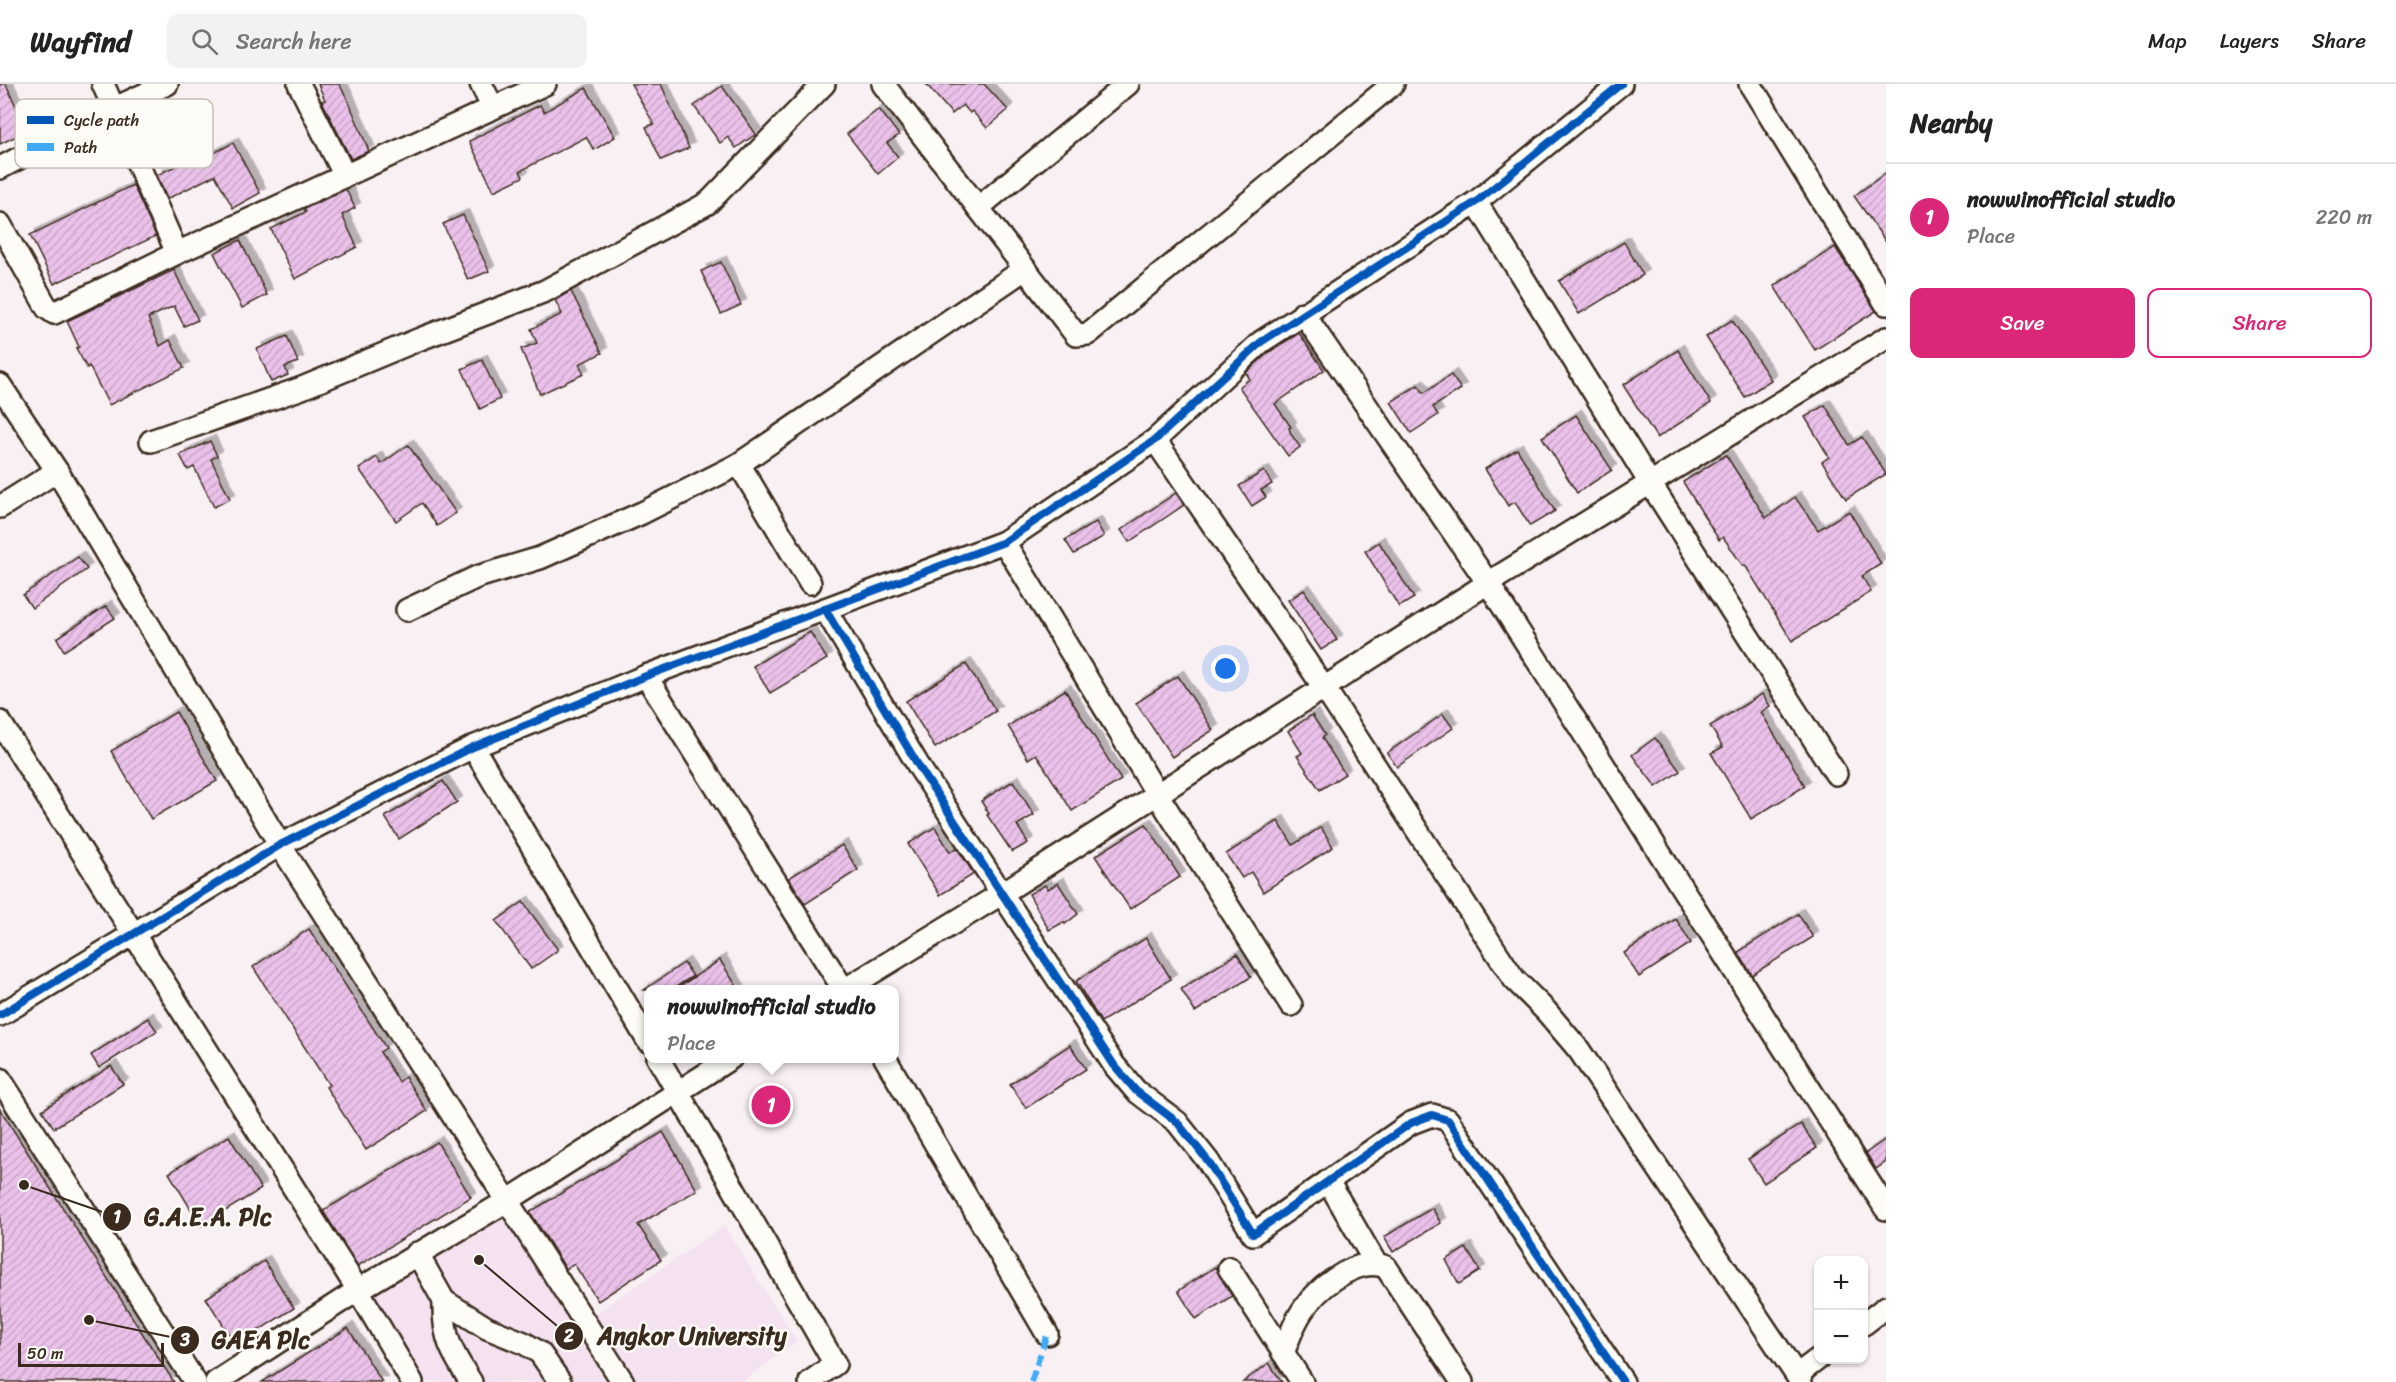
<!DOCTYPE html>
<html lang="en">
<head>
<meta charset="utf-8">
<style>
  :root { --surface:#fff; --page:#f2f2f2; --text:#222; --muted:#767676; --line:#e0e0e0; --accent:#db2777 }
  body { margin:0; font-family:Sriracha,sans-serif; background:var(--page); color:var(--text) }
  .controls { position:absolute; right:18px; bottom:18px; display:grid; overflow:hidden; border-radius:12px; box-shadow:0 2px 4px #0004 }
  .controls button { width:54px; height:54px; display:grid; place-items:center; padding:0; border:0; border-bottom:2px solid var(--line); background:var(--surface); color:var(--text); font:30px sans-serif }
  .scale { position:absolute; left:18px; bottom:15px; width:146px; box-sizing:border-box; padding-left:6px; border:3px solid #3b2a1e; border-top:0; font-size:16px; line-height:21px; white-space:nowrap; color:#3b2a1e; -webkit-text-stroke:4px #fdfcf7; paint-order:stroke }
  .you { position:absolute; left:1226px; top:585px; width:21px; height:21px; margin:-15px; border:4px solid #fff; border-radius:50%; background:#1a73e8; box-shadow:0 0 0 9px #1a73e833 }
  .badge { display:grid; place-items:center; width:39px; height:39px; border-radius:50%; background:var(--accent); color:#fff; font-size:20px; font-weight:700 }
  .pin { position:absolute; translate:-50% -50%; border:3px solid #fff; box-shadow:0 2px 6px #0006 }
  .popup { position:absolute; left:644px; top:901px; width:255px; height:78px; box-sizing:border-box; display:grid; place-content:center; border-radius:12px; background:var(--surface); filter:drop-shadow(0 2px 4px #0005); font-size:20px; white-space:nowrap; color:var(--muted) }
  .popup b { font-size:22px; color:var(--text) }
  .popup::after { content:''; position:absolute; left:50%; top:100%; margin-left:-12px; border:12px solid transparent; border-top-color:var(--surface) }
  .list { margin:0; padding:0; list-style:none }
  h2 { display:flex; justify-content:space-between; align-items:center; height:78px; margin:0; padding:0 24px; font-size:26px }
  h2 small { font-size:20px; font-weight:400; color:var(--muted) }
  .list li { display:grid; grid-template-columns:39px 1fr auto; gap:18px; align-items:center; box-sizing:border-box; height:108px; padding:0 24px; border-top:2px solid var(--line) }
  .list b { display:block; font-size:22px; white-space:nowrap }
  .list p { margin:0; font-size:20px; white-space:nowrap; color:var(--muted) }
  .list em { font-size:20px; font-style:normal; color:var(--muted) }
  .actions { display:flex; gap:12px; padding:18px 24px }
  .actions a { flex:1; padding:14px 0; border:2px solid var(--accent); border-radius:12px; text-align:center; font-size:21px; color:var(--accent) }
  .actions .main { background:var(--accent); color:#fff }
  .icon { flex:none; width:33px; height:33px; fill:none; stroke:currentColor; stroke-width:2; stroke-linecap:round; stroke-linejoin:round }
  .map { position:relative; flex:none; width:1886px; height:1298px; overflow:hidden }
  header { display:flex; align-items:center; gap:36px; box-sizing:border-box; height:84px; padding:0 30px; background:var(--surface); border-bottom:2px solid var(--line) }
  header strong { font-size:28px }
  nav { display:flex; gap:33px; margin-inline-start:auto; font-size:21px }
  .search { width:420px; height:54px; background:var(--page); display:flex; align-items:center; gap:15px; box-sizing:border-box; padding:0 21px; border-radius:12px; color:var(--muted); font-size:22px }
  main { display:flex }
  aside { flex:1; background:var(--surface) }
  .map>svg:first-child { display:block }
  .built { fill:#f4e2f1 }
  .building { fill:url(#building-hatch); stroke:#3b2a1e; stroke-width:1.5; filter:url(#shadow) }
  .lines { fill:none; stroke-linecap:round; stroke-linejoin:round }
  .minor-casing { stroke:#3b2a1e; stroke-width:26 }
  .minor { stroke:#fdfcf7; stroke-width:21 }
  .quiet { stroke:#3fa9f5; stroke-width:6; stroke-dasharray:12 6; stroke-linecap:butt }
  .cycleway-casing { stroke:#fdfcf7; stroke-width:11 }
  .cycleway { stroke:#0057b8; stroke-width:8 }
  .key { fill:#fdfcf7; stroke:#c3bdb6; stroke-width:1.5 }
  .key-label { font-size:16px; fill:#3b2a1e }
  .leader { fill:none; stroke:#3b2a1e; stroke-width:2 }
  .callout-dot { fill:#3b2a1e; stroke:#fdfcf7; stroke-width:2 }
  .mark-label { font-size:18px; text-anchor:middle; font-weight:bold; fill:#fff }
  .callout-label { font-size:24px; text-anchor:middle; font-weight:bold; fill:#3b2a1e; stroke:#fdfcf7; stroke-width:5; stroke-linejoin:round; paint-order:stroke }
</style>
</head>
<body>
<header>
<strong>Wayfind</strong>
<div class="search"><svg class="icon" aria-label="search" viewBox="0 0 24 24"><circle cx="10" cy="10" r="6"/><path d="M15 15l6 6"/></svg>Search here</div>
<nav><a>Map</a><a>Layers</a><a>Share</a></nav>
</header>
<main>
<div class="map">
<svg width="1886" height="1298" viewBox="0 0 1886 1298">
  <defs>
    <pattern id="building-hatch" width="6" height="6" patternUnits="userSpaceOnUse" patternTransform="scale(1.5)"><rect width="6" height="6" fill="#eac1e9"/><path d="M-1 1l2-2M0 6l6-6M5 7l2-2" fill="none" stroke="#caa6c7"/></pattern>
    <filter id="shadow"><feDropShadow dx="5.5" dy="-5.5" stdDeviation="0" flood-color="#0004"/></filter>
  </defs>
  <rect width="100%" height="100%" fill="#f9f0f4"/>
  <filter id="ink" filterUnits="userSpaceOnUse"><feTurbulence type="fractalNoise" baseFrequency=".0167" numOctaves="2"/><feDisplacementMap in="SourceGraphic" scale="12" xChannelSelector="R" yChannelSelector="G"/><feConvolveMatrix kernelMatrix="1 2 1 2 8 2 1 2 1" color-interpolation-filters="sRGB"/></filter>
  <g filter="url(#ink)">
    <!-- built -->
    <polygon class="built" points="507,1117 584,1237 724,1142 797,1257 742,1298 412,1298 360,1209"/>
    <!-- building -->
    <g class="building">
      <polygon points="0,0 6,0 27,47 0,60"/>
      <polygon points="318,0 339,0 348,16 369,67 351,75 322,17 325,16"/>
      <polygon points="631,0 661,0 689,64 661,76 646,43 654,40"/>
      <polygon points="926,0 984,0 1008,26 987,44 972,27 970,29 963,21 952,30"/>
      <polygon points="722,2 756,50 736,64 728,53 720,59 694,22"/>
      <polygon points="586,4 615,53 594,66 586,53 520,87 523,93 494,107 469,57 540,21 544,28"/>
      <polygon points="879,25 899,51 887,59 898,73 878,90 847,50"/>
      <polygon points="233,59 260,109 233,124 215,91 167,115 157,91 190,75 193,80"/>
      <polygon points="1886,89 1886,158 1854,112"/>
      <polygon points="133,101 156,152 54,200 30,151"/>
      <polygon points="346,105 355,124 342,131 357,163 295,195 271,145 306,128 304,125"/>
      <polygon points="463,131 489,187 468,196 443,140"/>
      <polygon points="240,156 267,211 242,224 214,169"/>
      <polygon points="1624,158 1643,191 1579,230 1559,197"/>
      <polygon points="1835,163 1876,227 1815,266 1774,202"/>
      <polygon points="721,178 741,221 721,230 701,187"/>
      <polygon points="174,186 198,236 184,242 174,222 148,234 160,262 170,256 184,284 109,321 89,282 87,284 76,264 79,263 67,237"/>
      <polygon points="571,207 602,269 579,280 584,290 540,310 521,265 537,259 531,245 562,230 555,216"/>
      <polygon points="1732,236 1771,296 1745,313 1706,253"/>
      <polygon points="1299,249 1324,286 1275,320 1291,343 1289,344 1291,350 1300,363 1288,372 1239,303 1250,295 1246,289 1269,268"/>
      <polygon points="287,252 298,278 285,283 288,291 271,298 257,265"/>
      <polygon points="1678,266 1711,319 1657,354 1623,301"/>
      <polygon points="482,276 500,315 480,325 462,285"/>
      <polygon points="1451,291 1461,305 1433,323 1438,331 1411,349 1391,318 1418,301 1424,309"/>
      <polygon points="1825,321 1849,361 1862,353 1886,390 1846,415 1822,378 1829,373 1805,333"/>
      <polygon points="1576,331 1612,386 1577,409 1542,353"/>
      <polygon points="210,357 217,372 211,375 230,415 214,423 194,383 188,386 180,371"/>
      <polygon points="408,361 456,429 437,442 422,419 396,437 359,385 377,373 381,380"/>
      <polygon points="1517,365 1555,427 1530,442 1515,418 1508,422 1485,385"/>
      <polygon points="1726,371 1766,434 1795,413 1818,446 1849,427 1881,480 1862,492 1871,508 1792,557 1745,481 1743,482 1723,453 1719,456 1683,398"/>
      <polygon points="1264,387 1272,400 1261,406 1266,413 1252,422 1239,402"/>
      <polygon points="1176,409 1184,421 1129,458 1121,446"/>
      <polygon points="1096,438 1104,452 1074,470 1065,456"/>
      <polygon points="1379,458 1414,514 1399,523 1365,467"/>
      <polygon points="78,473 87,485 32,524 23,511"/>
      <polygon points="1304,506 1337,556 1321,566 1288,516"/>
      <polygon points="106,522 115,534 64,567 57,554"/>
      <polygon points="810,548 827,575 770,609 753,582"/>
      <polygon points="966,580 996,627 935,664 906,617"/>
      <polygon points="1178,592 1213,646 1172,673 1136,619"/>
      <polygon points="1065,606 1121,696 1072,727 1036,670 1028,675 1008,642"/>
      <polygon points="1762,610 1770,622 1761,628 1805,702 1751,735 1711,669 1723,663 1710,642"/>
      <polygon points="176,628 217,697 151,735 111,667"/>
      <polygon points="1443,630 1453,644 1397,683 1387,669"/>
      <polygon points="1312,631 1325,651 1322,654 1345,690 1320,706 1297,672 1302,669 1288,647"/>
      <polygon points="1655,654 1680,687 1656,703 1632,671"/>
      <polygon points="443,697 457,718 399,755 385,733"/>
      <polygon points="1013,697 1034,731 1017,741 1028,759 1012,768 987,731 989,730 981,717"/>
      <polygon points="1278,737 1293,761 1321,743 1333,763 1263,808 1251,788 1242,794 1226,770"/>
      <polygon points="1146,740 1180,793 1130,825 1095,772"/>
      <polygon points="935,743 950,768 957,764 974,790 940,811 908,760"/>
      <polygon points="842,761 858,786 805,820 789,794"/>
      <polygon points="1058,799 1078,830 1065,840 1064,838 1049,846 1029,810 1045,801 1048,805"/>
      <polygon points="523,818 558,866 531,885 496,837"/>
      <polygon points="1798,830 1813,853 1752,891 1738,868"/>
      <polygon points="1676,835 1691,859 1639,893 1624,869"/>
      <polygon points="309,845 386,964 380,968 399,998 405,993 427,1027 366,1066 326,1003 329,1001 253,883"/>
      <polygon points="1146,854 1171,895 1101,938 1076,897"/>
      <polygon points="1237,870 1251,893 1195,928 1181,905"/>
      <polygon points="720,876 739,906 674,906"/>
      <polygon points="684,879 693,892 671,906 644,906"/>
      <polygon points="148,934 157,947 99,984 91,971"/>
      <polygon points="1070,961 1086,985 1026,1024 1010,1000"/>
      <polygon points="111,982 123,1000 54,1044 42,1026"/>
      <polygon points="0,1025 148,1258 174,1298 0,1298"/>
      <polygon points="1801,1040 1817,1064 1764,1099 1748,1075"/>
      <polygon points="663,1048 697,1106 638,1141 661,1176 598,1217 574,1180 566,1185 530,1128"/>
      <polygon points="229,1052 261,1105 201,1142 169,1089"/>
      <polygon points="1886,1055 1886,1078 1876,1085 1866,1069"/>
      <polygon points="437,1058 471,1113 358,1182 323,1127"/>
      <polygon points="1432,1124 1441,1139 1393,1168 1384,1153"/>
      <polygon points="1466,1164 1480,1187 1459,1200 1446,1176"/>
      <polygon points="264,1177 294,1224 236,1261 206,1214"/>
      <polygon points="1215,1183 1232,1212 1196,1235 1178,1207"/>
      <polygon points="348,1244 382,1298 262,1298"/>
      <polygon points="1269,1279 1282,1298 1243,1298"/>
    </g>
    <g class="lines">
      <defs>
        <g id="minor">
          <polyline points="103,0 177,169"/>
          <polyline points="299,0 345,92"/>
          <polyline points="481,0 493,24"/>
          <polyline points="883,0 1076,251 1088,250 1393,0"/>
          <polyline points="1750,0 1886,220"/>
          <polyline points="0,84 115,24 167,0"/>
          <polyline points="1476,118 1650,399 1836,690"/>
          <polyline points="978,124 1128,0"/>
          <polyline points="0,140 47,224 54,229 177,169 545,0"/>
          <polyline points="1303,229 1488,499 1886,1125"/>
          <polyline points="0,301 57,387 280,761 623,1298"/>
          <polyline points="1155,356 1325,605 1514,895 1546,927 1579,966 1801,1298"/>
          <polyline points="151,357 302,304 420,255 545,207 708,119 824,0"/>
          <polyline points="739,380 810,499"/>
          <polyline points="0,423 57,387"/>
          <polyline points="1004,458 1157,710 1291,921"/>
          <polyline points="825,525 921,686 1114,981 1136,1007 1177,1038 1208,1077 1253,1150 1411,1039 1432,1031 1448,1036 1623,1298"/>
          <polyline points="407,526 477,493 540,474 642,429 739,380 1025,185"/>
          <polyline points="646,592 844,906"/>
          <polyline points="0,638 358,1206 412,1298"/>
          <polyline points="473,663 648,957"/>
          <polyline points="844,906 1001,810 1488,499 1886,254"/>
          <polyline points="0,931 280,761 473,663 646,592 1004,458 1155,356 1261,258 1476,118 1621,0"/>
          <polyline points="658,974 835,1280 810,1298"/>
          <polyline points="885,974 1047,1250"/>
          <polyline points="0,995 195,1298"/>
          <polyline points="1328,1097 1376,1180"/>
          <polyline points="417,1169 444,1217 487,1244 524,1259 540,1269 560,1298"/>
          <polyline points="1229,1184 1302,1298"/>
          <path d="M444,1217C443,1254 451,1267 471,1298"/>
          <polyline points="1864,1240 1886,1223"/>
          <path d="M1283,1269C1290,1252 1296,1233 1309,1218C1325,1199 1360,1172 1386,1183L1462,1298"/>
          <polyline points="1797,1291 1818,1275"/>
          <polyline points="216,1298 358,1206 507,1117 731,974"/>
        </g>
      </defs>
      <!-- minor casing -->
      <use href="#minor" class="minor-casing"/>
      <!-- minor -->
      <use href="#minor" class="minor"/>
      <!-- quiet -->
      <polyline class="quiet" points="1031,1298 1047,1250"/>
      <defs>
        <g id="cycleway">
          <polyline points="825,525 921,686 1114,981 1136,1007 1177,1038 1208,1077 1253,1150 1411,1039 1432,1031 1448,1036 1623,1298"/>
          <polyline points="0,931 280,761 473,663 646,592 1004,458 1155,356 1261,258 1476,118 1621,0"/>
        </g>
      </defs>
      <!-- cycleway casing -->
      <use href="#cycleway" class="cycleway-casing"/>
      <!-- cycleway -->
      <use href="#cycleway" class="cycleway"/>
    </g>
  </g>
  <!-- legend -->
  <rect x="15" y="15" width="198" height="69" rx="9" class="key"/>
  <rect x="27" y="32" width="27" height="8" fill="#0057b8"/>
  <rect x="27" y="59" width="27" height="8" fill="#3fa9f5"/>
  <g class="key-label">
    <text x="64" y="42">Cycle path</text>
    <text x="64" y="69">Path</text>
  </g>
  <!-- callouts -->
  <path class="leader" d="M24 1101L117 1133M479 1176L569 1252M89 1236L185 1256"/>
  <g class="callout-dot">
    <circle cx="24" cy="1101" r="6"/>
    <circle cx="479" cy="1176" r="6"/>
    <circle cx="89" cy="1236" r="6"/>
    <circle cx="117" cy="1133" r="15"/>
    <circle cx="569" cy="1252" r="15"/>
    <circle cx="185" cy="1256" r="15"/>
  </g>
  <g class="mark-label">
    <text x="117" y="1139">1</text>
    <text x="569" y="1258">2</text>
    <text x="185" y="1262">3</text>
  </g>
  <g class="callout-label">
    <text x="208" y="1141">G.A.E.A. Plc</text>
    <text x="692" y="1260">Angkor University</text>
    <text x="261" y="1264">GAEA Plc</text>
  </g>
</svg>
<div class="controls">
<button>+</button>
<button>−</button>
</div>
<div class="scale">50 m</div>
<div class="you"></div>
<div class="pin badge" style="left:771px;top:1021px">1</div>
<div class="popup"><b>nowwinofficial studio</b>Place</div>
</div>
<aside>
<h2>Nearby<small></small></h2>
<ul class="list">
<li><span class="badge">1</span><div><b>nowwinofficial studio</b><p>Place</p></div><em>220 m</em></li>
</ul>
<div class="actions"><a class="main">Save</a><a>Share</a></div>
</aside>
</main>
</body>
</html>
